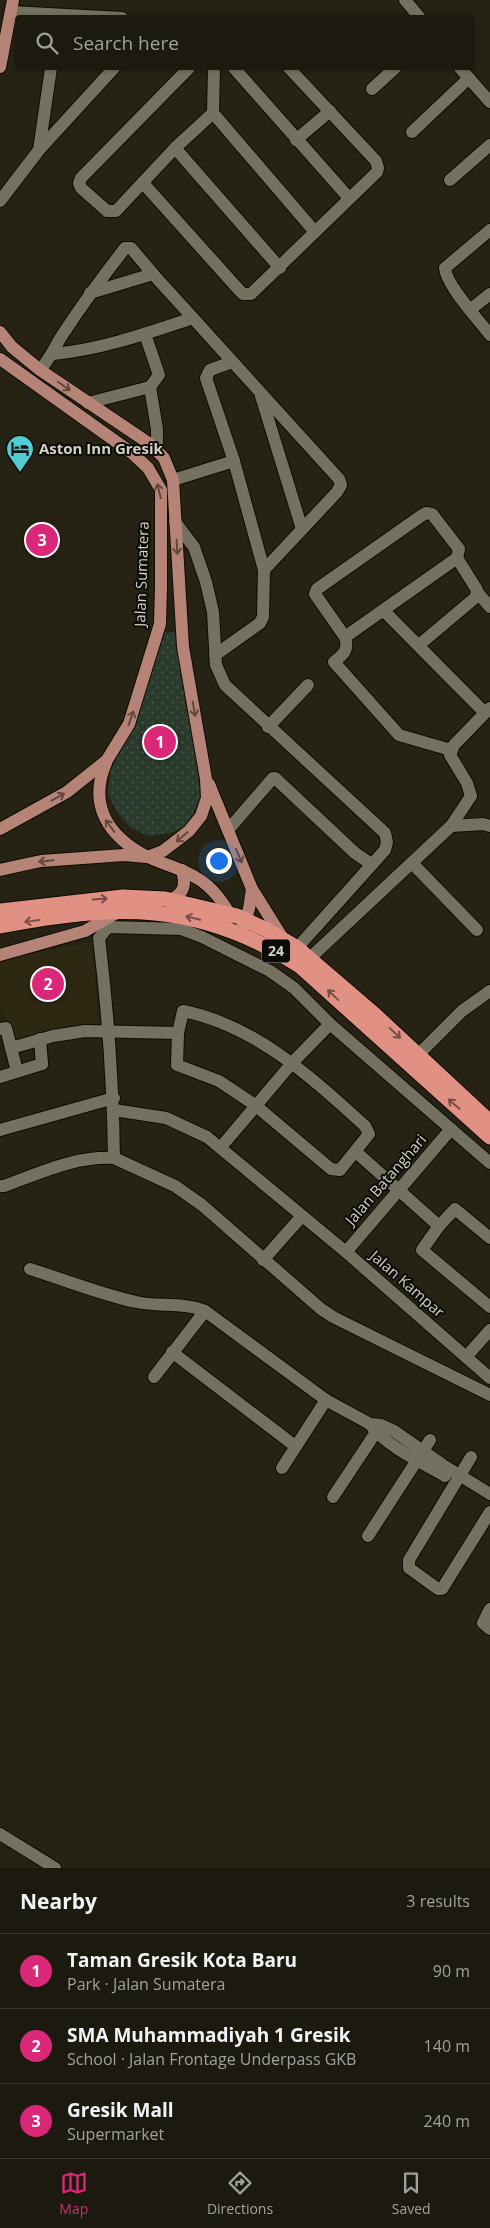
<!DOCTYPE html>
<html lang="en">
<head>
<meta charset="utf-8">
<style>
  :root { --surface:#1c1a0f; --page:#252318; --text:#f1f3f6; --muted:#a0a19e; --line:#3a382f; --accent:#db2777 }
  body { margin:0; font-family:"Open Sans",sans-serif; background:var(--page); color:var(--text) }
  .you { position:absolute; left:218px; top:860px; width:18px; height:18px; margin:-12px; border:4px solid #fff; border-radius:50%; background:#1a73e8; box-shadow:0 0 0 8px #1a73e833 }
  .badge { display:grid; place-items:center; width:32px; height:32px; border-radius:50%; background:var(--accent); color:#fff; font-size:16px; font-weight:700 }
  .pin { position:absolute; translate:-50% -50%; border:2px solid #fff; box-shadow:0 1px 5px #0006 }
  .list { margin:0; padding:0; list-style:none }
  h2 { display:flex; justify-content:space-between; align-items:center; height:65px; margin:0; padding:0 20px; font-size:21px }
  h2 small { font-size:16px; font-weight:400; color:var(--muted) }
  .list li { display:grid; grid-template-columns:32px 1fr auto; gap:15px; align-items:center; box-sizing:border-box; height:75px; padding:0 20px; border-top:1px solid var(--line) }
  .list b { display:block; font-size:19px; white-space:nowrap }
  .list p { margin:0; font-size:16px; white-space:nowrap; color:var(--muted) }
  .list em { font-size:16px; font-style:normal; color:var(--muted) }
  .icon { flex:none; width:28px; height:28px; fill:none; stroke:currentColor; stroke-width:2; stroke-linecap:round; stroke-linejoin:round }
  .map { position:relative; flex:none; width:490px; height:1868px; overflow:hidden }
  .search { position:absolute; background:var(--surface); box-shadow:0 1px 4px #0004; left:15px; right:15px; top:15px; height:55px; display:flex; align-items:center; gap:12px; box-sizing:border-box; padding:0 18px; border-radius:5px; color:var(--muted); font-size:19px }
  .sheet { height:290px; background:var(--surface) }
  nav { display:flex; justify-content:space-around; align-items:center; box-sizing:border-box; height:70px; border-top:1px solid var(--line); background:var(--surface); font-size:14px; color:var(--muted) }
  nav a { display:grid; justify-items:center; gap:2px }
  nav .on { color:var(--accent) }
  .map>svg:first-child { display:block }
  .built { fill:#2d2812 }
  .park { fill:url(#park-dots) }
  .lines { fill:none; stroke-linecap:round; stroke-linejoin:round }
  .minor-casing { stroke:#0f0c02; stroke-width:14 }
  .major-casing { stroke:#0f0c02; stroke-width:14 }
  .highway-casing { stroke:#0f0c02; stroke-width:17 }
  .minor { stroke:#757161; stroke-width:12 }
  .major { stroke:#b58476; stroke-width:12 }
  .highway { stroke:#e09184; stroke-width:15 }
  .oneway { stroke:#61483e }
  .oneway2 { stroke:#764e45 }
  .labels { text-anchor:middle; stroke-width:4; stroke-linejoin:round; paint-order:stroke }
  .shield { fill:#0d0c06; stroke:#98968e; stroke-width:1 }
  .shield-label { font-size:14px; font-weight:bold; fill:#d3d1c8 }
  .poi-label { font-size:15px; font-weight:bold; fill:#d3d1c8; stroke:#0d0c06; text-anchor:start }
  .street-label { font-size:15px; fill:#d3d1c8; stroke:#0d0c06 }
</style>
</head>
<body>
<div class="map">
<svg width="490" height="1868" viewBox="0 0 490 1868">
  <defs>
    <pattern id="park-dots" width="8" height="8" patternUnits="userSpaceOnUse" patternTransform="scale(1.25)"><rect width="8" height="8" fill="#2a3b2d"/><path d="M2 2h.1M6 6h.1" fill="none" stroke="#48564a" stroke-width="1.8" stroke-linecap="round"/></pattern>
  </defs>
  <rect width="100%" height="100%" fill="#262314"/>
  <!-- built -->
  <polygon class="built" points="93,942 98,1023 14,1043 2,1010 0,1010 0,959"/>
  <!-- park -->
  <polygon class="park" points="164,632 177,633 201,797 186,826 170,833 149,836 131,828 117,812 108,794 110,771 134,727"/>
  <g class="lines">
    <defs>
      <g id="minor">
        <polyline points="405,0 420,18"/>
        <polyline points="11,12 122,18"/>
        <polyline points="189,68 81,178 79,183 81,188 107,211 116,211 175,148 213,113"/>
        <polyline points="214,68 213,113 315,232"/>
        <polyline points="234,68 349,198"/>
        <polyline points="460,68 490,102"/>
        <polyline points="372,89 395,68"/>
        <polyline points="412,132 469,78"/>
        <polyline points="296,140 330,111"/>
        <polyline points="175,148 280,268"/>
        <polyline points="39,150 51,68"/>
        <polyline points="450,180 490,145"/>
        <polyline points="143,183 239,290 243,294 251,294 377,172 378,168 376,161 289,68"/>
        <polyline points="0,201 39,150 114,68"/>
        <path d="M490,230L445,268C446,285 479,320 490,335"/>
        <polyline points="90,293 153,274"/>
        <polyline points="471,309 490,294"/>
        <polyline points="145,334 159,375 150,387"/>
        <path d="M53,354C100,350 148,333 193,318"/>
        <path d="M40,370C52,356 55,345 65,331C84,302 104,275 125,248H131L153,274L339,479L341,485L337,492L264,570"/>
        <polyline points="261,396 302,529"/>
        <polyline points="88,403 150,387 157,429 157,451"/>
        <polyline points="173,480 234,461"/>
        <polyline points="175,522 194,547 206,582 213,612 216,665 225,685 385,833 387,842 385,850 297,948"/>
        <polyline points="478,593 490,607"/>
        <polyline points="384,611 485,713"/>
        <path d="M345,637L457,558L459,549L432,514L426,513L421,516L317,589L315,594L345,637C349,650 344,654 334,662L399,735L451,750"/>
        <polyline points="419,645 476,597 477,590 457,558"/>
        <polyline points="215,655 260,623 263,617 264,570 234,461 206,378 210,370 232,362"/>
        <polyline points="268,727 308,685"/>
        <polyline points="451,826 483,824 490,826"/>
        <polyline points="228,830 273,778 275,778 355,853 371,864"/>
        <polyline points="412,863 477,930"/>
        <polyline points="310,958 451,826 471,796 467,783 450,755 454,745 490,708"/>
        <path d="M183,1011C255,1025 312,1078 365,1126L369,1134L340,1170L331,1169L255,1105L219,1081L177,1065L178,1033Z"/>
        <polyline points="0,1029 6,1028 11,1048 53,1036 85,1031 178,1033"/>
        <polyline points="11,1048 17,1071"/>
        <polyline points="418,1055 462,1011 490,991"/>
        <polyline points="0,1077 42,1064 40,1039"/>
        <polyline points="114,1110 166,1118 207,1137 346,1252 490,1378"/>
        <polyline points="0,1130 114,1098"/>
        <polyline points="221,1147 292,1063 330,1024"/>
        <polyline points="356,1152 439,1226"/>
        <polyline points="114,1158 175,1186 202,1205 321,1309 333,1317 490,1395"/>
        <path d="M0,1186H4C40,1173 75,1156 114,1158C113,1084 108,1012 99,938L108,927L181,929L202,937L270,971L294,988L330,1024L490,1163"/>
        <polyline points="490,1238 455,1209 439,1226 422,1250 490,1307"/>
        <polyline points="346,1252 451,1129"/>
        <polyline points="263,1260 302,1216"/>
        <path d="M30,1269C65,1280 100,1294 136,1302C159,1307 184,1302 205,1311L326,1400L370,1424L381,1425L394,1431L443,1465L490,1494"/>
        <polyline points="172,1352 295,1446"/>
        <polyline points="466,1357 490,1330"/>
        <polyline points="154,1377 205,1311"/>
        <path d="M370,1424C384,1445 423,1463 445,1476"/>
        <polyline points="471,1457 409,1560 409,1568 438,1589 442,1589 490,1512"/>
        <polyline points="282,1468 326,1400"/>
        <polyline points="333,1497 380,1426"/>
        <polyline points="368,1536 430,1440"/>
        <polyline points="490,1609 483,1623 490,1629"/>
        <polyline points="0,1834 55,1868"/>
      </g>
      <g id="major">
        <polyline points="0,67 13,0"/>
        <polyline points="0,332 12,347 40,370 150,444 164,458 173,480 183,647 206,779 207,798 201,816 189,831 163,851 147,857 124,855 41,861 0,870"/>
        <polyline points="0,359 132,453 148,468 161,490 161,587 160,624 129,724 107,760 67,792 0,829"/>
        <path d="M106,763C88,805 108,836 146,856C162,864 180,868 195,877C210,885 221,899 229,913L228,919"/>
        <polyline points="209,784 252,889 282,937"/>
        <path d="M171,900C185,892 186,885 182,870"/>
        <polyline points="242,928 249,909 252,889"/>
        <polyline points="0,955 85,931 118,912"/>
      </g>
      <g id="highway">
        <polyline points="0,911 123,897 165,899 237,916 267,930 297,948 375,1015 490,1122"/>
        <path d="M0,926C115,904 198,900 300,966L490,1137"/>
      </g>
    </defs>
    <!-- minor casing -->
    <use href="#minor" class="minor-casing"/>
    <!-- major casing -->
    <use href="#major" class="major-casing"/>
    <!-- highway casing -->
    <use href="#highway" class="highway-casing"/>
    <!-- minor -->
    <use href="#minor" class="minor"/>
    <!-- major -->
    <use href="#major" class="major"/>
    <!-- highway -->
    <use href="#highway" class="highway"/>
  </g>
  <!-- one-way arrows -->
  <defs><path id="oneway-shaft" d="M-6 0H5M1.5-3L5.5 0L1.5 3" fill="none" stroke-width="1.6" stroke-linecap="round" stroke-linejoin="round" transform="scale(1.25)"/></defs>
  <g class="oneway">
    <use href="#oneway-shaft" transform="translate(64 386) rotate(35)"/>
    <use href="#oneway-shaft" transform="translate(159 491) rotate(-104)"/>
    <use href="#oneway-shaft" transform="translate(177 547) rotate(87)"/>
    <use href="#oneway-shaft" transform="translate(194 709) rotate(80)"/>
    <use href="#oneway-shaft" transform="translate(131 718) rotate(-71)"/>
    <use href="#oneway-shaft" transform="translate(58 797) rotate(-29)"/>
    <use href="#oneway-shaft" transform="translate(110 826) rotate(-127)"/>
    <use href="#oneway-shaft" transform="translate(182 837) rotate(139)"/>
    <use href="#oneway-shaft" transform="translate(239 856) rotate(68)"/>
    <use href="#oneway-shaft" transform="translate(46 861) rotate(174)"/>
  </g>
  <g class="oneway2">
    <use href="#oneway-shaft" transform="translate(100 899) rotate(-4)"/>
    <use href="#oneway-shaft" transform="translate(193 918) rotate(-167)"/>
    <use href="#oneway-shaft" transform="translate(32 921) rotate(172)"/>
    <use href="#oneway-shaft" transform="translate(333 995) rotate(-137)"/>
    <use href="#oneway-shaft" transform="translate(395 1033) rotate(43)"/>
    <use href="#oneway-shaft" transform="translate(454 1104) rotate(-139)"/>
  </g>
  <!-- icons -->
  <defs>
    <symbol id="hotel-pin" viewBox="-11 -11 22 30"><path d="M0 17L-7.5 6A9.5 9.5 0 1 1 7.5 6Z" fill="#51ccd1" stroke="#0d0c06"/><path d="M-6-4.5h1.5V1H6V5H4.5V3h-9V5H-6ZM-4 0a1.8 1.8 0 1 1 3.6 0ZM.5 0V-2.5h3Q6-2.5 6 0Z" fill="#111"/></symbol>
  </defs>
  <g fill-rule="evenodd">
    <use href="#hotel-pin" x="4" y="433" width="32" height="43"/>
  </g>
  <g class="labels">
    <!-- shield labels -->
    <rect class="shield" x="262" y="939.5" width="28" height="23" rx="4"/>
    <g class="shield-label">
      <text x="276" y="956">24</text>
    </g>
    <!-- poi labels -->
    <g class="poi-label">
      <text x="39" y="454">Aston Inn Gresik</text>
    </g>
    <!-- street labels -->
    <g class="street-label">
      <text transform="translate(142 574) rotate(-88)" y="5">Jalan Sumatera</text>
      <text transform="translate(386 1180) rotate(-49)" y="5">Jalan Batanghari</text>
      <text transform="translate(407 1284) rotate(41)" y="5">Jalan Kampar</text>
    </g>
  </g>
</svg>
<div class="you"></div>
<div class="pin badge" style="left:160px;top:742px">1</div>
<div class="pin badge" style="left:48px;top:984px">2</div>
<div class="pin badge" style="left:42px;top:540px">3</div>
<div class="search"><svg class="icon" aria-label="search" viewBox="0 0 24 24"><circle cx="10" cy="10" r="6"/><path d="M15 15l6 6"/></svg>Search here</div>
</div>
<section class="sheet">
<h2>Nearby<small>3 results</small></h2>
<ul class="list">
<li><span class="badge">1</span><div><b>Taman Gresik Kota Baru</b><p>Park · Jalan Sumatera</p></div><em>90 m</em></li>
<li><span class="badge">2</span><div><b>SMA Muhammadiyah 1 Gresik</b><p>School · Jalan Frontage Underpass GKB</p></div><em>140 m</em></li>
<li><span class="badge">3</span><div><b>Gresik Mall</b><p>Supermarket</p></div><em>240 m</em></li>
</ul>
</section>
<nav>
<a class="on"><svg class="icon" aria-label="map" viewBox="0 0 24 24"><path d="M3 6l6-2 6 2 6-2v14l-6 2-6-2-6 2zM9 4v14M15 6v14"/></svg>Map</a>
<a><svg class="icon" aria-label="directions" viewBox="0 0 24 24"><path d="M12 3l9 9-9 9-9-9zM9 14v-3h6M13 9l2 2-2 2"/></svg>Directions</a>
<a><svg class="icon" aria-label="saved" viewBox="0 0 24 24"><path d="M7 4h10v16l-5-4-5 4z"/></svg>Saved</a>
</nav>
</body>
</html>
